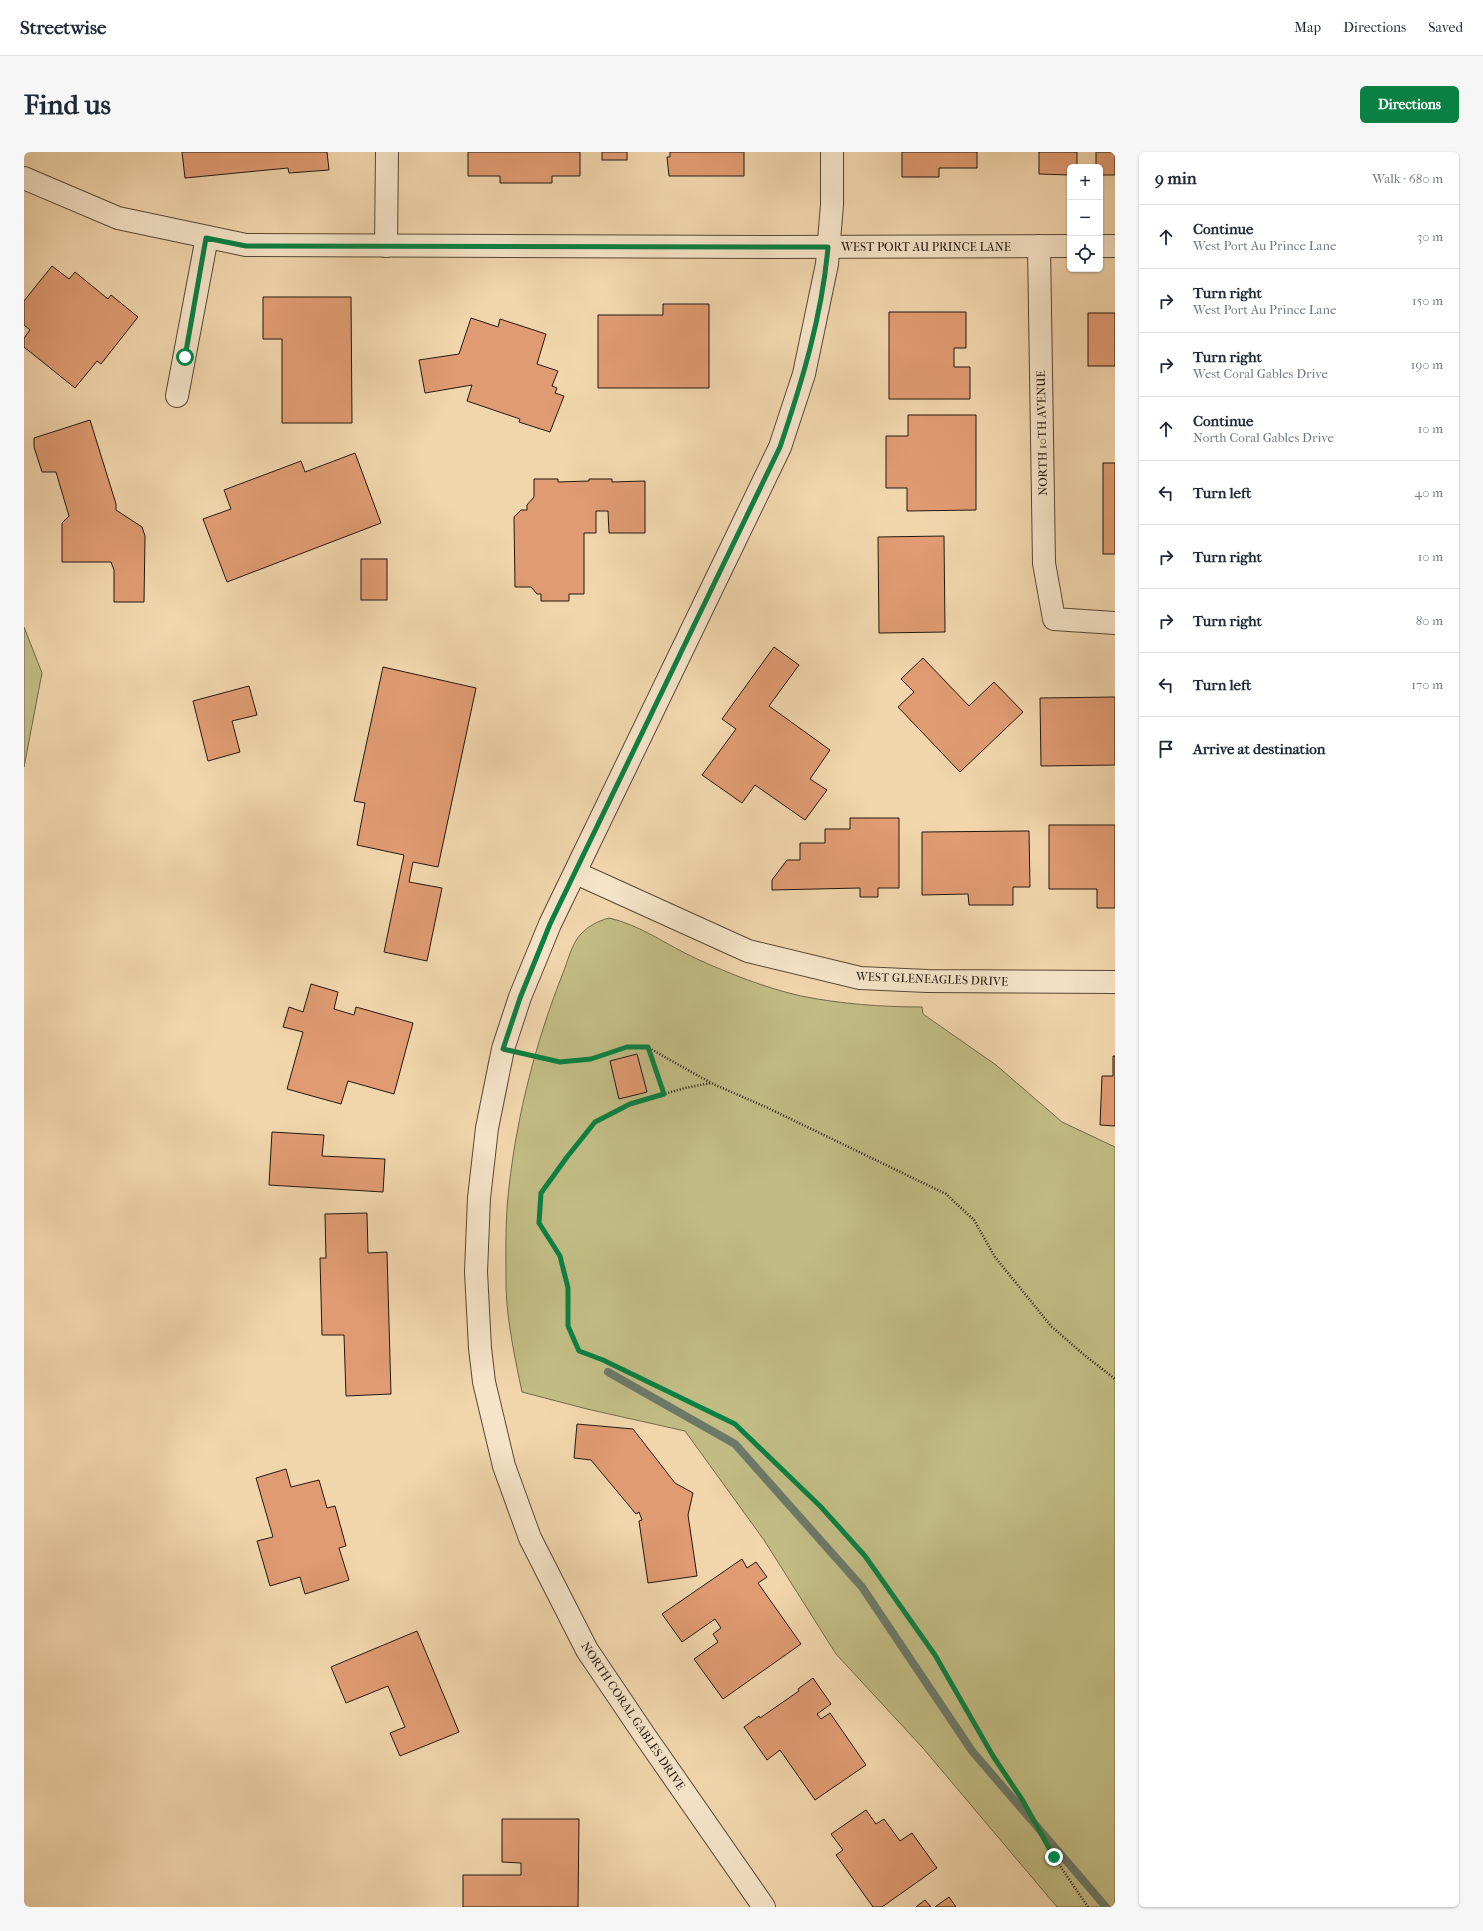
<!DOCTYPE html>
<html lang="en">
<head>
<meta charset="utf-8">
<style>
  :root { --surface:#fff; --page:#f6f6f7; --text:#1f2937; --muted:#747a83; --line:#e0e1e3; --accent:#0b8043 }
  body { margin:0; font-family:"IM FELL French Canon",serif; background:var(--page); color:var(--text) }
  .controls { position:absolute; right:12px; top:12px; display:grid; overflow:hidden; border-radius:6px; box-shadow:0 1px 3px #0004 }
  .controls button { width:36px; height:36px; display:grid; place-items:center; padding:0; border:0; border-bottom:1px solid var(--line); background:var(--surface); color:var(--text); font:20px sans-serif }
  .stop { position:absolute; width:12px; height:12px; margin:-9px; border:3px solid #0b8043; border-radius:50%; background:#fff }
  .stop.end { background:#0b8043; border-color:#fff; box-shadow:0 1px 4px #0008 }
  .list { margin:0; padding:0; list-style:none }
  h2 { display:flex; justify-content:space-between; align-items:center; height:52px; margin:0; padding:0 16px; font-size:17px }
  h2 small { font-size:13px; font-weight:400; color:var(--muted) }
  .list li { display:grid; grid-template-columns:26px 1fr auto; gap:12px; align-items:center; box-sizing:border-box; height:64px; padding:0 16px; border-top:1px solid var(--line) }
  .list b { display:block; font-size:15px; white-space:nowrap }
  .list p { margin:0; font-size:13px; white-space:nowrap; color:var(--muted) }
  .list em { font-size:13px; font-style:normal; color:var(--muted) }
  .icon { flex:none; width:22px; height:22px; fill:none; stroke:currentColor; stroke-width:2; stroke-linecap:round; stroke-linejoin:round }
  .map { position:relative; flex:none; width:1091px; height:1755px; overflow:hidden; border-radius:6px }
  header { display:flex; align-items:center; gap:24px; box-sizing:border-box; height:56px; padding:0 20px; background:var(--surface); border-bottom:1px solid var(--line) }
  header strong { font-size:19px }
  nav { display:flex; gap:22px; margin-inline-start:auto; font-size:14px }
  .intro { display:flex; align-items:center; justify-content:space-between; box-sizing:border-box; height:96px; padding:0 24px }
  h1 { margin:0; font-size:28px }
  .button { padding:10px 18px; border-radius:6px; background:var(--accent); color:#fff; font-size:14px; font-weight:700 }
  main { display:flex; gap:24px; padding:0 24px }
  aside { flex:1; background:var(--surface); border-radius:6px; box-shadow:0 1px 3px #0004 }
  .map>svg:first-child { display:block }
  .green { fill:#c2bc84; stroke:#726a4a }
  .lines { fill:none; stroke-linecap:round; stroke-linejoin:round }
  .stream { stroke:#6c7969; stroke-width:8 }
  .building { fill:#e09b72; stroke:#231810 }
  .minor-casing { stroke:#564837; stroke-width:24 }
  .tertiary-casing { stroke:#564837; stroke-width:24 }
  .path { stroke:#231810; stroke-width:2.5; stroke-dasharray:1 2; stroke-linecap:butt }
  .minor { stroke:#f6e4c9; stroke-width:22 }
  .tertiary { stroke:#f6e4c9; stroke-width:22 }
  .route { stroke:#0b8043; stroke-width:5 }
  .labels { text-anchor:middle; stroke-width:3; stroke-linejoin:round; paint-order:stroke }
  .street-label { font-size:12px; fill:#231810; stroke:#f6e4c9 }
</style>
</head>
<body>
<header>
<strong>Streetwise</strong>
<nav><a>Map</a><a>Directions</a><a>Saved</a></nav>
</header>
<div class="intro"><h1>Find us</h1><a class="button">Directions</a></div>
<main>
<div class="map">
<svg width="1091" height="1755" viewBox="0 0 1091 1755">
  <rect width="100%" height="100%" fill="#f1d6ac"/>
  <filter id="stains"><feTurbulence type="fractalNoise" baseFrequency=".005" numOctaves="4"/><feColorMatrix values="0 0 0 0 .2 0 0 0 0 .09 0 0 0 0 .02 0 0 0 .5 -.17"/></filter>
  <radialGradient id="worn" r=".72"><stop offset=".6" stop-color="#630" stop-opacity="0"/><stop offset="1" stop-color="#630" stop-opacity=".3"/></radialGradient>
  <!-- green -->
  <g class="green">
    <polygon points="0,475 18,521 0,615"/>
    <path d="M585,766C617,773 644,794 673,807C706,822 742,836 777,844C817,852 858,855 898,855L899,862L972,913L1038,970L1091,995V1755H1033L898,1595L812,1502L740,1388L661,1279L563,1257L498,1240C491,1206 483,1170 482,1135C482,1102 481,1067 485,1035C493,963 512,889 539,821C544,809 547,793 556,783C564,774 574,769 585,766Z"/>
  </g>
  <g class="lines">
    <!-- stream -->
    <polyline class="stream" points="584,1220 711,1292 838,1435 948,1599 1082,1755"/>
  </g>
  <!-- building -->
  <g class="building">
    <polygon points="158,0 303,0 305,18 265,21 264,16 161,26"/>
    <polygon points="444,0 556,0 556,24 528,24 528,31 476,31 476,24 444,24"/>
    <rect x="578" y="0" width="25" height="8"/>
    <polygon points="646,0 720,0 720,24 645,24 643,5 646,5"/>
    <polygon points="878,0 953,0 953,16 915,16 915,25 878,25"/>
    <polygon points="1015,0 1053,0 1053,15 1046,15 1046,23 1015,22"/>
    <polygon points="1072,0 1091,0 1091,23 1076,23 1076,15 1072,15"/>
    <polygon points="28,114 45,127 51,120 84,147 87,143 114,165 77,212 73,209 51,236 0,195 0,186 6,178 0,173 0,149"/>
    <polygon points="239,145 327,145 328,271 258,271 258,187 239,187"/>
    <polygon points="639,152 685,152 685,236 574,236 574,163 639,163"/>
    <polygon points="865,160 942,160 942,196 930,196 930,215 946,215 946,247 865,247"/>
    <rect x="1064" y="161" width="27" height="53"/>
    <polygon points="447,166 474,175 476,167 522,182 513,212 534,219 528,234 533,236 531,241 540,244 526,280 495,270 496,267 443,249 448,233 401,241 395,208 435,202"/>
    <polygon points="884,263 952,263 952,358 883,359 883,336 862,336 862,284 884,284"/>
    <polygon points="66,268 92,352 92,358 118,375 121,384 120,450 90,450 90,418 87,410 38,410 38,371 45,364 32,320 18,320 10,295 10,286"/>
    <polygon points="331,301 357,371 203,430 179,367 207,357 200,338 277,309 281,320"/>
    <rect x="1079" y="311" width="12" height="91"/>
    <polygon points="510,327 534,327 534,330 565,329 565,327 588,327 588,330 621,329 621,381 585,381 584,359 572,359 572,381 560,381 560,442 545,442 545,449 517,449 517,442 513,442 507,435 491,435 490,365 497,358 503,358 503,353 510,345"/>
    <polygon points="920,384 921,480 855,481 854,385"/>
    <rect x="337" y="407" width="26" height="41"/>
    <polygon points="750,495 775,513 745,554 806,598 786,627 803,638 781,668 731,633 718,651 678,623 712,577 698,567"/>
    <polygon points="899,506 945,554 970,530 999,560 936,620 874,555 890,540 877,527"/>
    <polygon points="359,515 452,536 414,715 389,710 385,730 418,736 403,809 360,800 380,703 333,693 341,651 330,649"/>
    <polygon points="225,534 233,563 208,569 216,600 184,609 169,549"/>
    <polygon points="1091,545 1091,613 1017,614 1016,546"/>
    <polygon points="826,666 875,666 875,736 854,736 854,745 836,745 836,736 748,738 748,728 763,708 776,708 776,691 801,691 801,677 826,677"/>
    <polygon points="1025,673 1091,673 1091,756 1073,756 1073,737 1025,737"/>
    <polygon points="1005,679 1006,735 989,735 989,753 945,753 944,742 898,743 898,680"/>
    <polygon points="287,832 314,840 310,857 330,863 332,855 389,871 370,942 324,929 317,952 263,937 279,880 259,875 265,855 279,860"/>
    <polygon points="613,902 623,940 595,947 586,909"/>
    <polygon points="1089,904 1091,904 1091,974 1076,973 1078,924 1089,924"/>
    <polygon points="248,980 300,983 298,1004 361,1007 359,1040 245,1033"/>
    <polygon points="343,1061 344,1101 363,1100 367,1242 322,1244 320,1183 298,1183 296,1106 302,1106 301,1062"/>
    <polygon points="553,1272 609,1277 651,1331 669,1341 664,1363 673,1424 624,1431 615,1369 618,1368 615,1360 612,1362 567,1308 550,1306"/>
    <polygon points="262,1317 267,1335 295,1328 303,1356 311,1354 322,1394 315,1396 325,1428 281,1442 276,1425 246,1434 233,1389 249,1385 232,1326"/>
    <polygon points="718,1407 723,1416 732,1410 743,1425 734,1431 777,1492 699,1547 670,1507 694,1490 689,1482 697,1476 691,1467 658,1490 638,1462"/>
    <polygon points="393,1479 435,1580 376,1604 366,1581 381,1575 364,1534 322,1551 307,1515"/>
    <polygon points="789,1526 807,1552 793,1562 797,1567 806,1561 842,1613 791,1648 756,1598 743,1608 720,1575 735,1564 736,1566 775,1539 774,1537"/>
    <polygon points="842,1658 852,1672 860,1667 876,1689 888,1681 913,1716 858,1755 849,1755 812,1703 819,1698 807,1682"/>
    <polygon points="478,1667 555,1667 554,1755 439,1755 439,1723 497,1723 497,1711 478,1710"/>
    <polygon points="925,1745 932,1755 911,1755"/>
    <polygon points="901,1748 907,1755 892,1755"/>
  </g>
  <g class="lines">
    <defs>
      <g id="minor">
        <polyline points="0,26 94,66 222,93 753,95 1046,94"/>
        <polyline points="362,94 363,0"/>
        <polyline points="1015,94 1020,411 1030,467 1091,471"/>
        <polyline points="1076,94 1091,94"/>
        <polyline points="153,244 183,85"/>
        <polyline points="552,721 724,799 836,826 903,829 1091,830"/>
      </g>
      <polyline id="tertiary" points="740,1755 619,1581 563,1498 506,1386 480,1314 460,1230 456,1196 452,1120 455,1046 463,976 479,897 496,845 526,772 756,295 780,222 803,112 808,53 808,0"/>
    </defs>
    <!-- minor casing -->
    <use href="#minor" class="minor-casing"/>
    <!-- tertiary casing -->
    <use href="#tertiary" class="tertiary-casing"/>
    <!-- path -->
    <g class="path">
      <polyline points="625,896 687,931"/>
      <polyline points="504,903 536,910 567,907 603,895 625,895 640,942"/>
      <polyline points="1064,1755 1030,1705 999,1649 969,1604 911,1503 841,1404 797,1355 711,1272 579,1208 555,1199 544,1174 544,1136 536,1103 515,1071 517,1041 543,1005 571,970 606,952 661,936 687,931 744,956 922,1042 950,1068 971,1105 1027,1174 1059,1202 1091,1227"/>
    </g>
    <!-- minor -->
    <use href="#minor" class="minor"/>
    <!-- tertiary -->
    <use href="#tertiary" class="tertiary"/>
  </g>
  <g class="lines">
    <!-- route -->
    <path class="route" d="M161,205L182,86L222,94L804,95C798,164 778,230 756,295L526,772L496,846L479,897L536,910L567,907L603,895H624L640,942L606,952L571,970L543,1005L517,1041L515,1071L536,1104L544,1136V1174L555,1199L579,1208L711,1272L797,1355L841,1404L911,1503L969,1604L999,1649L1030,1705"/>
  </g>
  <g class="labels">
    <!-- street labels -->
    <g class="street-label">
      <text x="902" y="99">WEST PORT AU PRINCE LANE</text>
      <text transform="translate(1018 281) rotate(-91)" y="4">NORTH 10TH AVENUE</text>
      <text transform="translate(908 827) rotate(2)" y="4">WEST GLENEAGLES DRIVE</text>
      <text transform="translate(609 1564) rotate(56)" y="4">NORTH CORAL GABLES DRIVE</text>
    </g>
  </g>
  <rect width="100%" height="100%" filter="url(#stains)"/>
  <rect width="100%" height="100%" fill="url(#worn)"/>
</svg>
<div class="controls">
<button>+</button>
<button>−</button>
<button><svg class="icon" aria-label="locate" viewBox="0 0 24 24"><circle cx="12" cy="12" r="6"/><path d="M12 2v4M12 18v4M2 12h4M18 12h4"/></svg></button>
</div>
<div class="stop" style="left:161px;top:205px"></div>
<div class="stop end" style="left:1030px;top:1705px"></div>
</div>
<aside>
<h2>9 min<small>Walk · 680 m</small></h2>
<ul class="list">
<li><svg class="icon" aria-label="ahead" viewBox="0 0 24 24"><path d="M12 20V5M6 11l6-6 6 6"/></svg><div><b>Continue</b><p>West Port Au Prince Lane</p></div><em>30 m</em></li>
<li><svg class="icon" aria-label="right" viewBox="0 0 24 24"><path d="M7 20v-9h11M14 6l5 5-5 5"/></svg><div><b>Turn right</b><p>West Port Au Prince Lane</p></div><em>150 m</em></li>
<li><svg class="icon" aria-label="right" viewBox="0 0 24 24"><path d="M7 20v-9h11M14 6l5 5-5 5"/></svg><div><b>Turn right</b><p>West Coral Gables Drive</p></div><em>190 m</em></li>
<li><svg class="icon" aria-label="ahead" viewBox="0 0 24 24"><path d="M12 20V5M6 11l6-6 6 6"/></svg><div><b>Continue</b><p>North Coral Gables Drive</p></div><em>10 m</em></li>
<li><svg class="icon" aria-label="left" viewBox="0 0 24 24"><path d="M17 20v-9H6M10 6l-5 5 5 5"/></svg><div><b>Turn left</b></div><em>40 m</em></li>
<li><svg class="icon" aria-label="right" viewBox="0 0 24 24"><path d="M7 20v-9h11M14 6l5 5-5 5"/></svg><div><b>Turn right</b></div><em>10 m</em></li>
<li><svg class="icon" aria-label="right" viewBox="0 0 24 24"><path d="M7 20v-9h11M14 6l5 5-5 5"/></svg><div><b>Turn right</b></div><em>80 m</em></li>
<li><svg class="icon" aria-label="left" viewBox="0 0 24 24"><path d="M17 20v-9H6M10 6l-5 5 5 5"/></svg><div><b>Turn left</b></div><em>170 m</em></li>
<li><svg class="icon" aria-label="arrive" viewBox="0 0 24 24"><path d="M6 21V4h12l-3 4 3 4H6"/></svg><div><b>Arrive at destination</b></div></li>
</ul>
</aside>
</main>
</body>
</html>
